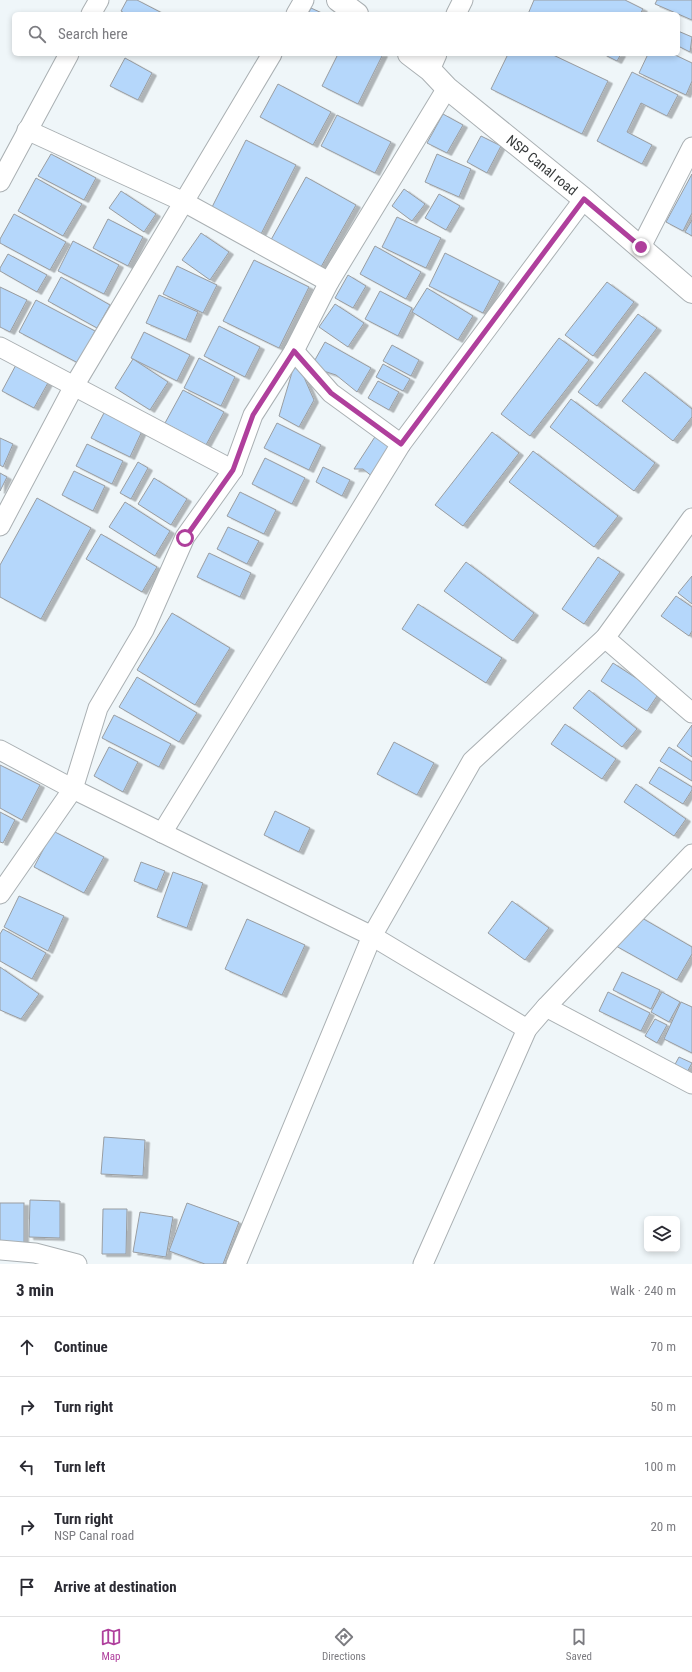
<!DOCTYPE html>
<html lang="en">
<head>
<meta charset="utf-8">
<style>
  :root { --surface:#fff; --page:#f2f2f3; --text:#2b2b33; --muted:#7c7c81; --line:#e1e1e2; --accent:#af3f9c }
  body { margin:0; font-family:"Roboto Condensed",sans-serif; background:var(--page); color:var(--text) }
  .controls { position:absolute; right:12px; bottom:12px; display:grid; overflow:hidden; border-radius:6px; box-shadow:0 2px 6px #0003 }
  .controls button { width:36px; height:36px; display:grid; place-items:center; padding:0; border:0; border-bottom:1px solid var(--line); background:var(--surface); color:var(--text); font:20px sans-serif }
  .stop { position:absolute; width:12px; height:12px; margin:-9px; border:3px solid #af3f9c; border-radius:50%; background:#fff }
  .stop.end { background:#af3f9c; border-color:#fff; box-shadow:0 1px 4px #0008 }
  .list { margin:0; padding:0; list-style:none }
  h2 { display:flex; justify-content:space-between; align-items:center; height:52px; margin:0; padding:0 16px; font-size:17px }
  h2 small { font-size:13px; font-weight:400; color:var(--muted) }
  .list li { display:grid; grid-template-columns:26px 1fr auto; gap:12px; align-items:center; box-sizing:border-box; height:60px; padding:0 16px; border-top:1px solid var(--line) }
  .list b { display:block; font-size:15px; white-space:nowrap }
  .list p { margin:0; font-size:13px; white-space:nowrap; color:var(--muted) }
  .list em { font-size:13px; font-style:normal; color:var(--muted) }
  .icon { flex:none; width:22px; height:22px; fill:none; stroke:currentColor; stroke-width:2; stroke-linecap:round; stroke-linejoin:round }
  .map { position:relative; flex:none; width:692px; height:1264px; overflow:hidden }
  .search { position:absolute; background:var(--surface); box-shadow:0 2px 6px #0003; left:12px; right:12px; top:12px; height:44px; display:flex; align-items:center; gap:10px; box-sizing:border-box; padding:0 14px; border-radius:6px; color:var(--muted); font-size:15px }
  .sheet { height:352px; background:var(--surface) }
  nav { display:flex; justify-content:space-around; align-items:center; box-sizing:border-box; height:56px; border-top:1px solid var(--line); background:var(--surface); font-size:11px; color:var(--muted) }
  nav a { display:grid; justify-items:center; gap:2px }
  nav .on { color:var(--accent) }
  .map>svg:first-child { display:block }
  .building { fill:#b5d7fb; stroke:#999da1; filter:url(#shadow) }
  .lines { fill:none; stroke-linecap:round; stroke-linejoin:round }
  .minor-casing { stroke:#aab0b3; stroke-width:21 }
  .tertiary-casing { stroke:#aab0b3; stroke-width:24 }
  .minor { stroke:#fff; stroke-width:19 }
  .tertiary { stroke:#fff; stroke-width:22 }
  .route { stroke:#af3f9c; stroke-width:5 }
  .labels { text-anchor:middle; stroke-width:3; stroke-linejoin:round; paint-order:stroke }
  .street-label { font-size:14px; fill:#353839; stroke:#fff }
</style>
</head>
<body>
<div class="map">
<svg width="692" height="1264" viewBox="0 0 692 1264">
  <defs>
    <filter id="shadow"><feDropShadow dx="4.5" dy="2.5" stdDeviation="0" flood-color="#0004"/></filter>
  </defs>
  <rect width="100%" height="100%" fill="#eff6f9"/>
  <!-- building -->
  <g class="building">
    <polygon points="127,0 137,0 164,14 126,14 121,11"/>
    <polygon points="534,0 625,0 643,9 640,14 528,14"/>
    <polygon points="657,0 692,0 692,20 655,4"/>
    <polygon points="311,8 324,14 308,14"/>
    <polygon points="678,31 692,37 690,52 678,46"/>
    <polygon points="338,54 383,54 358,104 322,86"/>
    <polygon points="508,54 551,54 608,81 582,134 491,89"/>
    <polygon points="603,54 621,54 617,61"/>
    <polygon points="648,54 673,54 692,63 692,81 686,95 639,73"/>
    <polygon points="125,58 152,73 138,100 110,86"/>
    <polygon points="632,72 678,95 667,116 641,103 627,132 652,145 642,164 597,141"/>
    <polygon points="278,84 331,112 313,145 260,117"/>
    <polygon points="443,114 463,125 447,153 427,143"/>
    <polygon points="337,115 391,142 375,173 321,146"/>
    <polygon points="481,136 501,146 487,173 467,162"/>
    <polygon points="246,140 296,165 259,238 209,213"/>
    <polygon points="51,154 96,178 84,200 38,176"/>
    <polygon points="437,154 471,169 459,197 425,182"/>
    <polygon points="692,174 692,213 683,231 666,222"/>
    <polygon points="306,177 356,205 317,274 267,247"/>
    <polygon points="36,178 82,204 63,236 18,211"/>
    <polygon points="404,189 425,204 412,221 392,206"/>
    <polygon points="121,191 156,214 144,232 109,208"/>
    <polygon points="439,194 460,206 446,230 425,218"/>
    <polygon points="14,214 66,242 50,270 0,243 0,239"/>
    <polygon points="397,217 441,238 426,268 382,247"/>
    <polygon points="108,219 143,237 128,266 93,248"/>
    <polygon points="692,220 692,236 685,232"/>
    <polygon points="201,233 229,252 210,280 182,260"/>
    <polygon points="73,241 119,265 104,294 58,271"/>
    <polygon points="375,246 421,272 406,299 360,274"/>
    <polygon points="445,253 500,281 483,313 429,286"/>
    <polygon points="8,254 47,275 37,292 0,271 0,268"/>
    <polygon points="254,260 309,287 279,348 223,321"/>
    <polygon points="177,266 217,285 203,313 163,294"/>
    <polygon points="348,275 366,286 353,308 335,298"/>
    <polygon points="61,277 110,305 97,328 48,301"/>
    <polygon points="607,282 634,302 593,356 565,335"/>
    <polygon points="0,287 27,300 10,332 0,327"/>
    <polygon points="427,288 473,316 458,340 412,312"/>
    <polygon points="380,291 412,308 398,336 365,319"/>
    <polygon points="159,295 198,312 186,340 146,323"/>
    <polygon points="36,300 95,331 78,363 19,332"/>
    <polygon points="335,304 364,323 348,347 319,327"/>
    <polygon points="638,314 657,328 597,406 578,392"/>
    <polygon points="219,326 260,347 245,377 204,356"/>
    <polygon points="144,332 190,355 177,381 131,358"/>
    <polygon points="559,338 589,360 530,436 501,414"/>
    <polygon points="325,342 371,368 357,392 336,375 311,367"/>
    <polygon points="392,345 419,360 411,376 383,361"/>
    <polygon points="199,358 235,377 221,406 184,388"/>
    <polygon points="133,359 168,382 150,410 115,388"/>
    <polygon points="296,359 314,400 299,427 279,416"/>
    <polygon points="17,363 49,381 34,408 2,391"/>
    <polygon points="383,364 410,379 403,391 376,377"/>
    <polygon points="645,372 692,409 692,417 673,441 622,401"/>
    <polygon points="378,381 399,392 389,410 368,398"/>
    <polygon points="183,390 224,412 206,445 165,423"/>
    <polygon points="571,399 655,463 634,491 550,427"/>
    <polygon points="105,411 143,429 130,457 91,438"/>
    <polygon points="277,423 321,445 309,470 264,448"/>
    <polygon points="380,429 397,446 374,478 363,469 354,469"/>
    <polygon points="492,432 519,453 463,526 435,505"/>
    <polygon points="0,438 13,444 3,467 0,465"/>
    <polygon points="87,444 123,461 112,484 76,466"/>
    <polygon points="533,451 618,516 594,547 509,482"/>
    <polygon points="265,458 305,478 292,504 252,484"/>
    <polygon points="138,462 148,468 131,499 120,493"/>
    <polygon points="323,467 350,480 342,496 316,482"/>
    <polygon points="74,471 105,486 93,511 62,495"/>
    <polygon points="0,473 7,477 0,491"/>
    <polygon points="154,478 187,499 171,525 138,504"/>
    <polygon points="240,492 276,510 264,534 227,516"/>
    <polygon points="37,498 91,528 41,619 0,597 0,565"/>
    <polygon points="125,502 170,531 155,556 109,527"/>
    <polygon points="228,527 259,541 247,564 217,549"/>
    <polygon points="101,534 157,567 142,592 86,559"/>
    <polygon points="209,553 251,573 240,597 197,577"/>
    <polygon points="598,557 620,572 584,624 562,609"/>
    <polygon points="466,562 534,613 513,641 444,591"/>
    <polygon points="692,576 692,604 678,593"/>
    <polygon points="676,596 692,607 692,631 689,636 661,616"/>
    <polygon points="418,604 502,658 486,683 402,629"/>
    <polygon points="172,613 230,648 195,705 137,670"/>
    <polygon points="613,663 659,693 647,711 601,681"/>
    <polygon points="137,677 197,713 179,742 119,707"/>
    <polygon points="589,690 637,729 622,747 573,708"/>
    <polygon points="114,715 171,744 159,767 102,738"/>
    <polygon points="565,724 616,759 602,779 551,744"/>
    <polygon points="692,725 692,757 677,746"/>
    <polygon points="394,742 434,763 417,795 377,774"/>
    <polygon points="109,747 138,762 123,792 94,776"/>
    <polygon points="669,747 692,762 692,781 660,761"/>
    <polygon points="0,765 40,785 22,820 0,808"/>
    <polygon points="659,767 692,787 692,790 683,804 649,783"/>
    <polygon points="636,784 686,819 674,836 624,802"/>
    <polygon points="275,811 310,828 299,852 264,835"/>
    <polygon points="0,812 15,820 3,843 0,842"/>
    <polygon points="53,831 104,857 84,893 34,867"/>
    <polygon points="141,862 165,871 157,890 134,881"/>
    <polygon points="173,872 203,883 187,928 157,917"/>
    <polygon points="19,896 64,916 48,951 4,927"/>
    <polygon points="512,901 549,928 525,960 488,933"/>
    <polygon points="635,914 692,947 692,954 677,980 616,946"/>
    <polygon points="247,919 305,945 282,995 225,969"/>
    <polygon points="3,929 46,953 32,979 0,961 0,934"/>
    <polygon points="0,967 39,994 21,1019 0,1010"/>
    <polygon points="622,972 660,990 651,1009 613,990"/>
    <polygon points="608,992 650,1013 641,1031 599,1011"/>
    <polygon points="662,992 680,1002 669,1022 651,1012"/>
    <polygon points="681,1002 692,1007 692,1053 664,1039"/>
    <polygon points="655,1019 667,1025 657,1043 645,1036"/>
    <polygon points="679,1057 692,1063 685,1076 672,1070"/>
    <polygon points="104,1137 145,1140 143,1176 101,1174"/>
    <polygon points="30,1200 60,1201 60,1238 29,1237"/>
    <rect x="0" y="1203" width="24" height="40"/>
    <polygon points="187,1203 239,1222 223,1264 205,1264 169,1251"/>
    <polygon points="103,1209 127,1209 126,1254 102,1254"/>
    <polygon points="140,1212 173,1217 166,1257 133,1252"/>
  </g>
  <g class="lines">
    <defs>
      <g id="minor">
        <polyline points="91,14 99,0"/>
        <polyline points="296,14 304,0"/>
        <polyline points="456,14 463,0"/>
        <polyline points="430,70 437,54"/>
        <polyline points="27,130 184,202 329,282"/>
        <polyline points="0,182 69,54"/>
        <polyline points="641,247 692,147"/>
        <polyline points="0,347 233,470"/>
        <polyline points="294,351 331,393 401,444"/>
        <polyline points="0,526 74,386 272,54"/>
        <polyline points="605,638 692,713"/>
        <polyline points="0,750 73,789 372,936 527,1029"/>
        <polyline points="162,833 401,444 584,199"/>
        <polyline points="0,894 73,789 98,708 144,630 185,537 233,470 253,415 294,351 329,282 447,88"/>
        <polyline points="546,1007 692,1084"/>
        <polyline points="0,1250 35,1253 77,1264"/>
        <polyline points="236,1264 372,936 472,761 605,638 692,518"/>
        <polyline points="423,1264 527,1029 546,1007 692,854"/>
      </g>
      <g id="tertiary">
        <polyline points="338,0 357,14"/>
        <polyline points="409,54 430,70 447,88 584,199 692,292"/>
      </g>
    </defs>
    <!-- minor casing -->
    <use href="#minor" class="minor-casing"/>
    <!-- tertiary casing -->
    <use href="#tertiary" class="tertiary-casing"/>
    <!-- minor -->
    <use href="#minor" class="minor"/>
    <!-- tertiary -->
    <use href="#tertiary" class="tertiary"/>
  </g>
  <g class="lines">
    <!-- route -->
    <polyline class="route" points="185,538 233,470 253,415 294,351 331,393 401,444 584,199 641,247"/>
  </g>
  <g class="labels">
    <!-- street labels -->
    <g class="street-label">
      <text transform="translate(542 165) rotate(39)" y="5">NSP Canal road</text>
    </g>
  </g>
</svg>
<div class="controls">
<button><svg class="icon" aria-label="layers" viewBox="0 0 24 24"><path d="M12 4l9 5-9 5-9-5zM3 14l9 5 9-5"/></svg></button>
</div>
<div class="stop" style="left:185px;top:538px"></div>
<div class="stop end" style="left:641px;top:247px"></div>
<div class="search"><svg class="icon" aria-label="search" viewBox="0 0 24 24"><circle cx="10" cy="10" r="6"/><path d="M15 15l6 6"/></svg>Search here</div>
</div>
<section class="sheet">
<h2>3 min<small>Walk · 240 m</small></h2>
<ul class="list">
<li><svg class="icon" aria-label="ahead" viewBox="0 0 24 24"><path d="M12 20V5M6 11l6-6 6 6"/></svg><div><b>Continue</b></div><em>70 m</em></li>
<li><svg class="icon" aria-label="right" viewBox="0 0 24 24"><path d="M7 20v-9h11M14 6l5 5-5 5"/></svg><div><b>Turn right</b></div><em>50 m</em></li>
<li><svg class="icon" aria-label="left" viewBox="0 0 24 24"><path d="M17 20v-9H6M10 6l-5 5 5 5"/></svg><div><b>Turn left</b></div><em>100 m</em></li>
<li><svg class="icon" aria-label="right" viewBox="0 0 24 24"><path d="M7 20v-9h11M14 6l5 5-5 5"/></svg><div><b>Turn right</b><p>NSP Canal road</p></div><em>20 m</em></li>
<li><svg class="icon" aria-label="arrive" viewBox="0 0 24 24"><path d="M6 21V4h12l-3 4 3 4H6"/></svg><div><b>Arrive at destination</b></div></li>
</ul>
</section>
<nav>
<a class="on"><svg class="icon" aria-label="map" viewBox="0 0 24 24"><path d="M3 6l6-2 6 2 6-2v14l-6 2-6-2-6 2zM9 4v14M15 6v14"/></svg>Map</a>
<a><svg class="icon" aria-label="directions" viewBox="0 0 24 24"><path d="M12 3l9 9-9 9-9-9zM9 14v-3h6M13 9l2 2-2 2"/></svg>Directions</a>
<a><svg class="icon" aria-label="saved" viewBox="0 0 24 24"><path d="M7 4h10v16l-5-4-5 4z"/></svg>Saved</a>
</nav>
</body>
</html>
